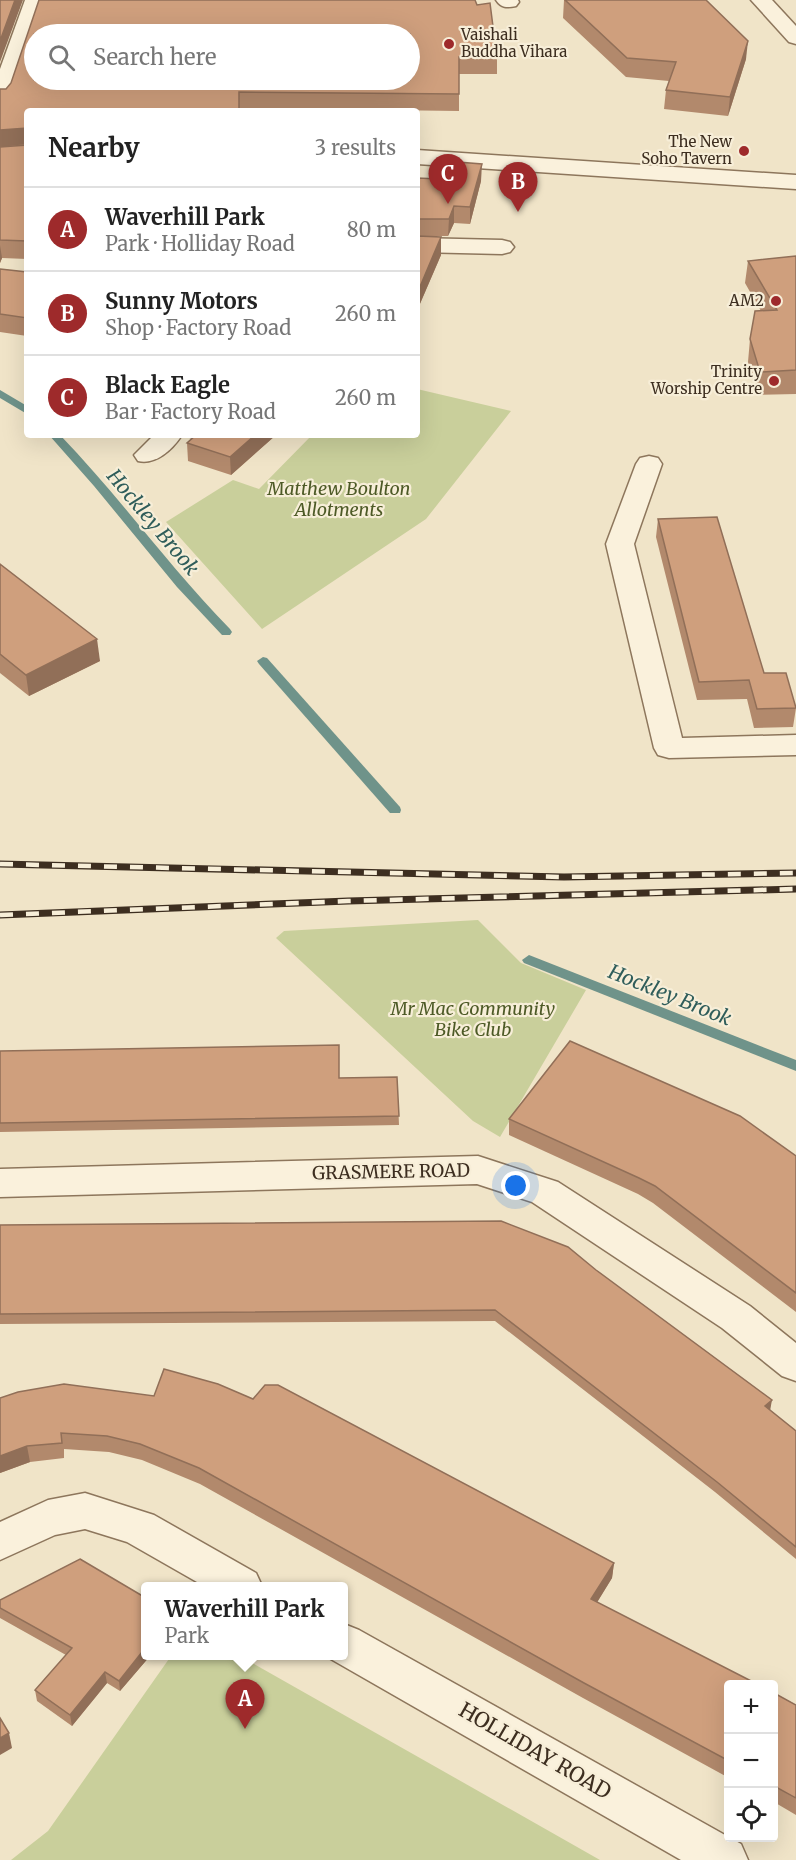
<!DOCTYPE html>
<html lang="en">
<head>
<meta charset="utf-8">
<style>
  :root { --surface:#fff; --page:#f2f2f2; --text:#222; --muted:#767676; --line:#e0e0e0; --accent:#9e2a2b }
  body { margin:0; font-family:Merriweather,serif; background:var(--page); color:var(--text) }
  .controls { position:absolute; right:18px; bottom:18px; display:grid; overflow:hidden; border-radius:6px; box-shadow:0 6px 24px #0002 }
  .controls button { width:54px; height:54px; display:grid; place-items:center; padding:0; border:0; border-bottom:2px solid var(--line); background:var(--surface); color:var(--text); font:30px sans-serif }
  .you { position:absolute; left:516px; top:1186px; width:21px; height:21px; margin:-15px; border:4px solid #fff; border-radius:50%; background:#1a73e8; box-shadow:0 0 0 9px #1a73e833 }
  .badge { display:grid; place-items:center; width:39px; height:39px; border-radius:50%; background:var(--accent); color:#fff; font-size:20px; font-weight:700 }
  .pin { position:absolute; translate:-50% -50px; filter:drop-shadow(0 2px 3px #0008) }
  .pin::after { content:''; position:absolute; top:32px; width:21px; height:18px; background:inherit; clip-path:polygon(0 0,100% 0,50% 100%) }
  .popup { position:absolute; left:141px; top:1582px; width:207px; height:78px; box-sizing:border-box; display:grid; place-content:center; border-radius:6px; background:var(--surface); filter:drop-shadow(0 2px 4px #0005); font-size:20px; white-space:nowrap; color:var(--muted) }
  .popup b { font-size:22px; color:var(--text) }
  .popup::after { content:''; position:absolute; left:50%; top:100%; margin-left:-12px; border:12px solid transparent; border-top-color:var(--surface) }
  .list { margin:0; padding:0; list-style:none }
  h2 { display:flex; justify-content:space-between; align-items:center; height:78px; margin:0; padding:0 24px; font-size:26px }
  h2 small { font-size:20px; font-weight:400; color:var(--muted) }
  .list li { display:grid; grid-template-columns:39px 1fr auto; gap:18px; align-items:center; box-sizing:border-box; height:84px; padding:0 24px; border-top:2px solid var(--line) }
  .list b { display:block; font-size:22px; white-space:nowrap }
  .list p { margin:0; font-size:20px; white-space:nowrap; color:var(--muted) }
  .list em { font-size:20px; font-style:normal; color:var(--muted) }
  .icon { flex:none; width:33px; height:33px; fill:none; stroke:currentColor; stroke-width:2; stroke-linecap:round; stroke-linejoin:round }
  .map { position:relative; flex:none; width:796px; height:1860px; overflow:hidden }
  .search { position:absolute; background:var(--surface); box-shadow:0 6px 24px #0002; left:24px; top:24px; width:396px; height:66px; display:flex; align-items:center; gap:15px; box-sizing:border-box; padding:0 21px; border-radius:33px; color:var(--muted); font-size:22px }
  .panel { position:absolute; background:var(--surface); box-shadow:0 6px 24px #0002; left:24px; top:108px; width:396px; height:330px; border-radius:6px }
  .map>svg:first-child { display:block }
  .green { fill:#c9cf9b }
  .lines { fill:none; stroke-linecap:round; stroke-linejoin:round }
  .stream { fill:#6f938a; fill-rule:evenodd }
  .minor-casing { stroke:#8d765c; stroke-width:3 }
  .minor { fill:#faf1dc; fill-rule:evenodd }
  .rail-casing { stroke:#3d2e20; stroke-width:7 }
  .rail { stroke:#f7eed8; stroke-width:4.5; stroke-dasharray:13; stroke-linecap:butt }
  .wall { fill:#b2896c }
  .shaded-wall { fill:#916f58 }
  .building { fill:#cf9f7d; stroke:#916f58; stroke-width:1.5; fill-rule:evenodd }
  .poi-dot { fill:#9e2a2b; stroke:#f7eed8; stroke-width:2 }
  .labels { text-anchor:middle; stroke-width:4.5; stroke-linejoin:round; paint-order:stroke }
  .far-poi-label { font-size:15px; fill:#3d2e20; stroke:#f7eed8; text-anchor:end }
  .park-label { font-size:18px; font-style:italic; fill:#4d5a26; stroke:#f7eed8 }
  .street-label { font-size:18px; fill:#3d2e20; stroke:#f7eed8 }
  .water-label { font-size:20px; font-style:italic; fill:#2f5d5a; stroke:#f7eed8 }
  .near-street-label { font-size:21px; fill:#3d2e20; stroke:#f7eed8 }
</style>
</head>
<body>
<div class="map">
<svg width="796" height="1860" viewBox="0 0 796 1860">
  <rect width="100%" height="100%" fill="#f0e4c8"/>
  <!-- green -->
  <g class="green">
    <polygon points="417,389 511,411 426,519 262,629 166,522 233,480 259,489 312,435 417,435"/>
    <polygon points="478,920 521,963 586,990 500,1137 473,1121 276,938 284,931"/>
    <polygon points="171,1656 240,1656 600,1860 11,1860 48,1831"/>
  </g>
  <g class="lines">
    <!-- stream -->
    <g class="stream">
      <polygon points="0,390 27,406 27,414 0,398"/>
      <path d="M49,435H60C120,497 170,568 230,629L232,632L230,635H222L177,587L94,486Z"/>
      <polygon points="263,657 267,658 400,807 401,810 400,813 390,813 259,664 257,661"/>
      <polygon points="529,955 796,1060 796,1071 524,963 522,960"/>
    </g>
    <defs>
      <g id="minor">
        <polygon points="25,0 45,0 11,98 8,103 0,104 0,69"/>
        <path d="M496,0H518L519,2L516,6C507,8 501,8 496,0Z"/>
        <polygon points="751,0 772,0 796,26 796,44 789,42"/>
        <polygon points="417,150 796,175 796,189 417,164"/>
        <polygon points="417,238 502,240 510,242 514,247 510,252 502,254 417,252"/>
        <path d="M154,435H182C172,450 156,465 138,461L134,455Z"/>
        <polygon points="649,456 658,458 662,464 634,544 682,738 796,735 796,755 669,758 658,755 654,748 606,544 636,464 640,458"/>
        <polygon points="478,1156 558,1182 750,1306 796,1343 796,1381 782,1376 722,1328 532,1202 477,1184 0,1197 0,1169"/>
        <polygon points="85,1493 154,1515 256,1573 262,1586 204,1586 127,1542 85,1529 55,1535 0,1560 0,1522 48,1500"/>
        <polygon points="344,1624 359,1630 741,1844 748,1860 681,1860 329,1658 328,1656 344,1656"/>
      </g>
    </defs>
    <!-- minor casing -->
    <use href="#minor" class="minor-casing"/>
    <!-- minor -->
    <use href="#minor" class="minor"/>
    <defs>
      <g id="rail">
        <polyline points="0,864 564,877 796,873"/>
        <polyline points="0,915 348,901 796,889"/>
      </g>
    </defs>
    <!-- rail casing -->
    <use href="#rail" class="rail-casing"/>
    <!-- rail -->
    <use href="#rail" class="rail"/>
  </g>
  <!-- wall -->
  <g class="wall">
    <polygon points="39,0 497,58 497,74 459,74 459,111 240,108 240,111 27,111 27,259 2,258 0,263 0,147 6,89 11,83"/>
    <polygon points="564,0 706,0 746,59 728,116 664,109 666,90 669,81 626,77 563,18"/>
    <polygon points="417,178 481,181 470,224 454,223 448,236 420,236 441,255 419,306 417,306"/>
    <polygon points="796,256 796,394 757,395 748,362 750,339 761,311 745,283 748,261"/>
    <polygon points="0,269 27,272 27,336 0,332"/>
    <polygon points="183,435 276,435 231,475 188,461 187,443 192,439 184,436"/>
    <polygon points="658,519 764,673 796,708 793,727 754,728 747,699 697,700 656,537"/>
    <polygon points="0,564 100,661 29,696 0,673"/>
    <polygon points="0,1051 339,1078 397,1077 399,1125 0,1132"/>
    <polygon points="509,1119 796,1156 796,1312 653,1203 638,1194 509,1135"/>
    <polygon points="0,1225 596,1270 796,1431 796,1559 715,1492 495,1321 0,1324"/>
    <polygon points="0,1398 614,1563 612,1578 597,1602 729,1684 729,1778 583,1698 200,1484 142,1460 109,1452 64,1449 64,1458 30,1462 0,1473"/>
    <polygon points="0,1600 146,1656 150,1656 120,1691 107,1683 72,1726 37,1701 35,1690 66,1655 0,1618"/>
    <polygon points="774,1693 796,1705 796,1815 774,1802"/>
  </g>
  <!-- shaded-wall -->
  <g class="shaded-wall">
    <polygon points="15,0 23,0 0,62 0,41"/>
    <polygon points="748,41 746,59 728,116 730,97"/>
    <polygon points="27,128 27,144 0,147 0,130"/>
    <polygon points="482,164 481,181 470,224 470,207"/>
    <polygon points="454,206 454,223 448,236 449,219"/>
    <polygon points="441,237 441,255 419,306 419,289"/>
    <polygon points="0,245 2,258 0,263"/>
    <polygon points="255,435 276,435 231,475 230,457"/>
    <polygon points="97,639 100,661 29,696 26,675"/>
    <polygon points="772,1400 770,1411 765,1406"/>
    <polygon points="27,1446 30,1462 0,1473 0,1456"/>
    <polygon points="614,1563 612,1578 590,1614 591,1599"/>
    <polygon points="146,1647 146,1656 150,1656 120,1691 119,1681"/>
    <polygon points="105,1672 107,1683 72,1726 70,1715"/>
    <polygon points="9,1733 12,1748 0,1755 0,1738"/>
  </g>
  <!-- building -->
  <g class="building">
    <polygon points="0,0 15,0 0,41"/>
    <path d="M39,0H475L477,5L490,3L497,58L459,57V94L239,92V111H27V241L0,240V147L27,145V128L0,130V89H6L11,83ZM34,34H410V80H34Z"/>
    <polygon points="565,0 706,0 748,41 730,97 666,90 676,62 627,58"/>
    <polygon points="445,161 482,164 470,207 454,206 449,219 417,219 417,178 440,179"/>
    <polygon points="417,236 441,237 419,289 417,288"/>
    <polygon points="796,256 796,370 760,372 750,339 755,311 777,310 748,261"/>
    <polygon points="0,269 27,272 27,318 0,314"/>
    <polygon points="196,435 255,435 230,457 187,443"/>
    <polygon points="717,517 764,673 786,673 796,708 757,709 749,680 699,682 658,519"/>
    <polygon points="0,564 97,639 26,675 0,654"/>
    <polygon points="570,1041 740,1116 796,1156 796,1293 655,1186 639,1178 509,1119"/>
    <polygon points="339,1045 339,1078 397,1077 399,1116 0,1123 0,1051"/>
    <polygon points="501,1221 568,1247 596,1270 772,1400 765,1406 796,1431 796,1547 717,1482 495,1310 0,1314 0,1225"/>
    <polygon points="164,1369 218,1384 253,1399 265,1385 278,1385 614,1563 591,1599 757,1684 729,1684 729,1761 584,1683 199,1468 140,1444 107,1436 61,1433 62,1443 27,1446 0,1456 0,1398 18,1392 64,1384 154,1396"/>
    <polygon points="80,1559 146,1598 146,1647 119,1681 105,1672 70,1715 35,1690 72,1648 0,1608 0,1600"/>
    <polygon points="774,1693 796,1705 796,1798 774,1786"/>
    <polygon points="0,1718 9,1733 0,1738"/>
  </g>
  <!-- markers -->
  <g class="poi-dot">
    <circle cx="449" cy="44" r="6"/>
    <circle cx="744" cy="151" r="6"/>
    <circle cx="776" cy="301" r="6"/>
    <circle cx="774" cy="381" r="6"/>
  </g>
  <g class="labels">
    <!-- far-poi labels -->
    <g class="far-poi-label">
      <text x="461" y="40" text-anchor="start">Vaishali<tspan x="461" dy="17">Buddha Vihara</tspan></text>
      <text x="732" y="147">The New<tspan x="732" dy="17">Soho Tavern</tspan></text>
      <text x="764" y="306">AM2</text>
      <text x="762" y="377">Trinity<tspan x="762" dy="17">Worship Centre</tspan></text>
    </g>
    <!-- park labels -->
    <g class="park-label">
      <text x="339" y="495">Matthew Boulton<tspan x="339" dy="21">Allotments</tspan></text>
      <text x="473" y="1015">Mr Mac Community<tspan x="473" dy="21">Bike Club</tspan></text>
    </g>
    <!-- street labels -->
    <g class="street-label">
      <text transform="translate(391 1172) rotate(-1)" y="6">GRASMERE ROAD</text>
    </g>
    <!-- water labels -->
    <g class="water-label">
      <text transform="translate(153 522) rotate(50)" y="7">Hockley Brook</text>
      <text transform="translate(670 995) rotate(22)" y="7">Hockley Brook</text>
    </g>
    <!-- near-street labels -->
    <g class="near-street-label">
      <text transform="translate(535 1751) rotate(30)" y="7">HOLLIDAY ROAD</text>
    </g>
  </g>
</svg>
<div class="controls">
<button>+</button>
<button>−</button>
<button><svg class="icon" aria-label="locate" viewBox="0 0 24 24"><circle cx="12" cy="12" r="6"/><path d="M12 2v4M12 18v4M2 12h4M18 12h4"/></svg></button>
</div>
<div class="you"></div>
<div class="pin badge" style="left:245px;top:1729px">A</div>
<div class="popup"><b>Waverhill Park</b>Park</div>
<div class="pin badge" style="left:518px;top:212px">B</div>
<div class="pin badge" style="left:448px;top:204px">C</div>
<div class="search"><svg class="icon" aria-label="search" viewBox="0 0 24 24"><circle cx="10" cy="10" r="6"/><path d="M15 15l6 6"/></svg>Search here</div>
<section class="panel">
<h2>Nearby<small>3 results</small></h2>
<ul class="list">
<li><span class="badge">A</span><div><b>Waverhill Park</b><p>Park · Holliday Road</p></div><em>80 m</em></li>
<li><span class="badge">B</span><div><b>Sunny Motors</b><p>Shop · Factory Road</p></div><em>260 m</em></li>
<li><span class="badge">C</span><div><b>Black Eagle</b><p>Bar · Factory Road</p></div><em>260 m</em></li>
</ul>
</section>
</div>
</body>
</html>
